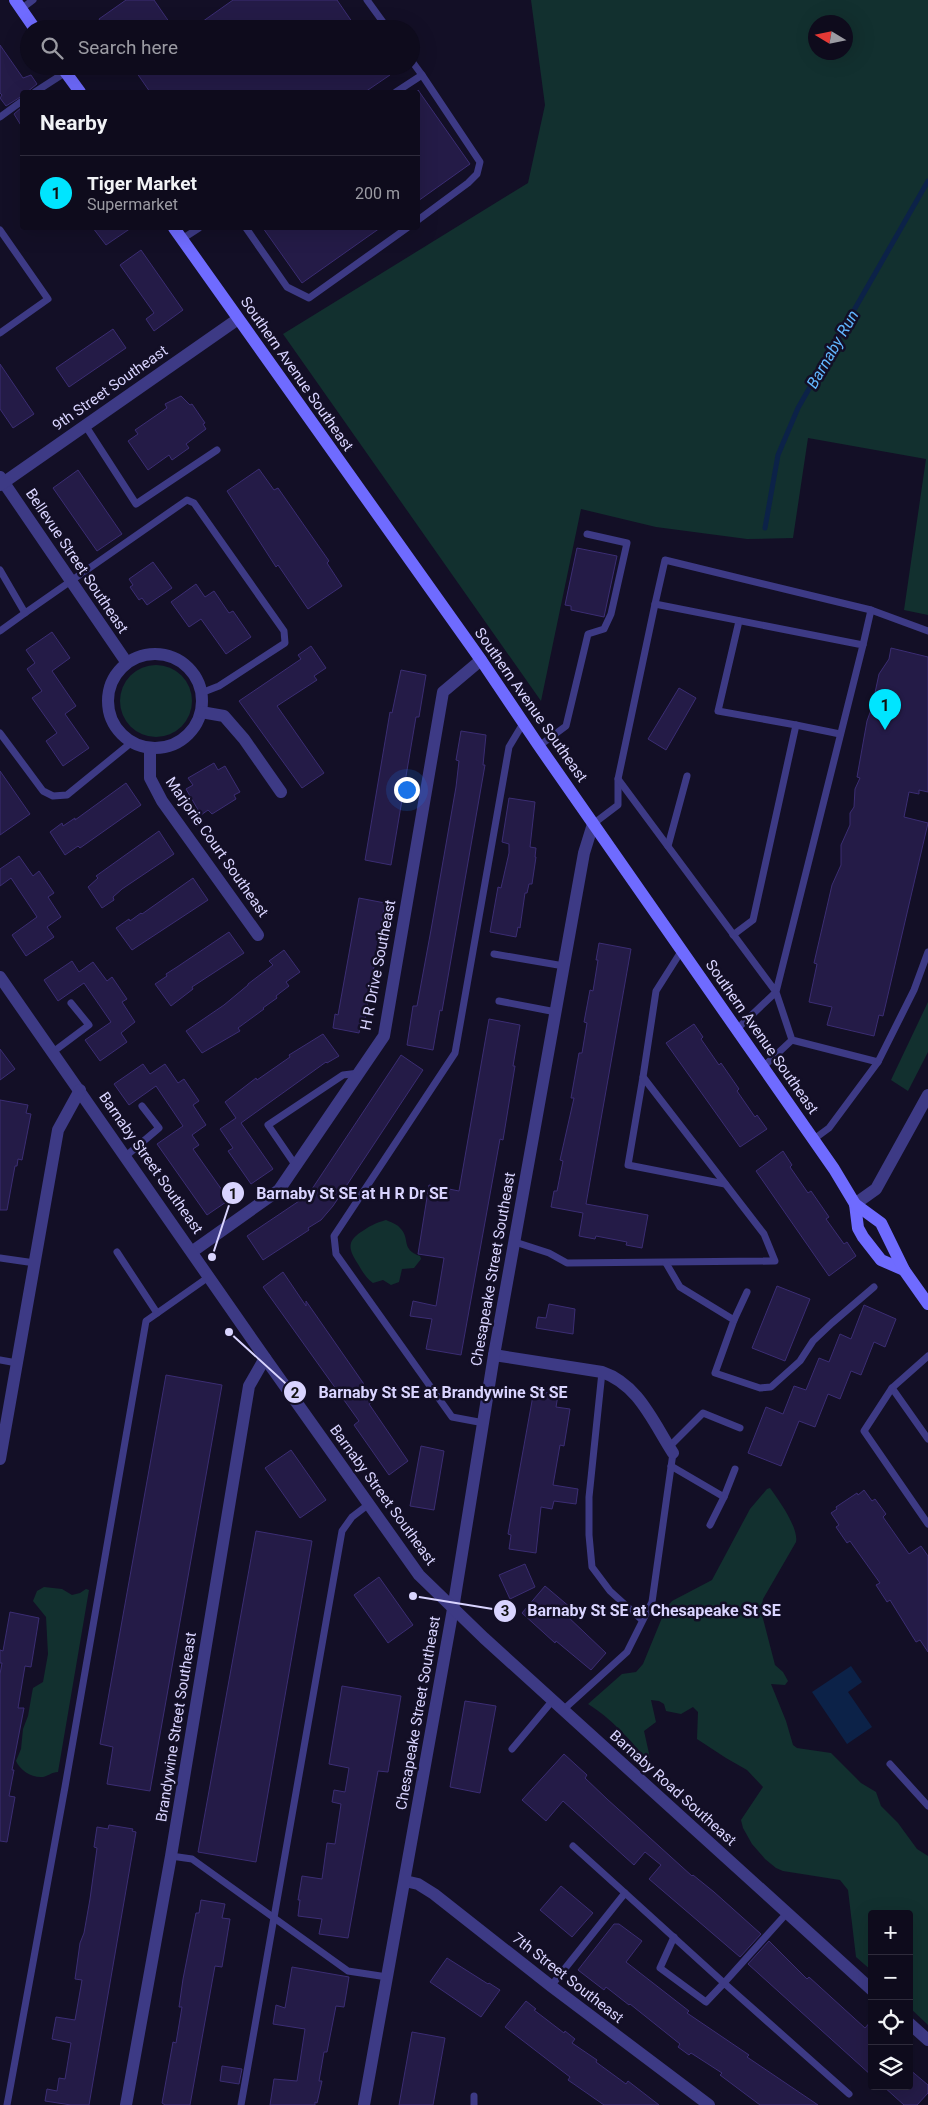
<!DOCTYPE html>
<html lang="en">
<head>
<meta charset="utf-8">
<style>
  :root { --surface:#0e0b1c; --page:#1c1929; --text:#f1f3f6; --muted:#9b9ba3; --line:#2e2b3b; --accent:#00e5ff }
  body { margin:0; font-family:Roboto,sans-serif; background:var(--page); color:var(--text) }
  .controls { position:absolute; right:15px; bottom:15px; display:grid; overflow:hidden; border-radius:5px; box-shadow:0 5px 20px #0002 }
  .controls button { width:45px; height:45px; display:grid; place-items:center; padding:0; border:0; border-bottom:1px solid var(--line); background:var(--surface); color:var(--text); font:25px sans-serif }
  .compass { position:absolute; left:808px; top:15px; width:45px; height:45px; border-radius:50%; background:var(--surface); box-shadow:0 5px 20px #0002; rotate:280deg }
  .you { position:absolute; left:406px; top:789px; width:18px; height:18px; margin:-12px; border:4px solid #fff; border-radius:50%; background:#1a73e8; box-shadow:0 0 0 8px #1a73e833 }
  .badge { display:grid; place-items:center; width:32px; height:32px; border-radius:50%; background:var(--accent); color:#111; font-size:16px; font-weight:700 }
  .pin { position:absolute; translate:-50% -41px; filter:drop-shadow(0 1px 2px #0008) }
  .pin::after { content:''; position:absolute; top:26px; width:18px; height:15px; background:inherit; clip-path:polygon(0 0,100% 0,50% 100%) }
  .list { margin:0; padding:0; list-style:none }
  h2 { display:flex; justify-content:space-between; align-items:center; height:65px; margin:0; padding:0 20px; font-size:21px }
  h2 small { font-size:16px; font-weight:400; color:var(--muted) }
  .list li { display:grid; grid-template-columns:32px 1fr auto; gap:15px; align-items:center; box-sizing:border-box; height:75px; padding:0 20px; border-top:1px solid var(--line) }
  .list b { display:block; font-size:19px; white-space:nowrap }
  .list p { margin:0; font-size:16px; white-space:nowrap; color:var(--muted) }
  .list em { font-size:16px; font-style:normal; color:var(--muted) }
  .icon { flex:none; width:28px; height:28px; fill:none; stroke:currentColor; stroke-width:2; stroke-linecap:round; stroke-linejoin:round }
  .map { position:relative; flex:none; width:928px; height:2105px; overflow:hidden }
  .search { position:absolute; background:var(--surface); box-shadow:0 5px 20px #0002; left:20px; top:20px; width:400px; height:55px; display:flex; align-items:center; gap:12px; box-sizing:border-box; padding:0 18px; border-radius:28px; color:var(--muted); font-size:19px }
  .panel { position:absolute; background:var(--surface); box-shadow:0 5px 20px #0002; left:20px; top:90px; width:400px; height:140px; border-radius:5px }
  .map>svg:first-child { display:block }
  .green { fill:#12302f; fill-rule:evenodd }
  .water { fill:#0c2248 }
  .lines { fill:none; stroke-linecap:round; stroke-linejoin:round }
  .stream { stroke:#0c2248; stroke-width:5 }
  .building { fill:#241b47; stroke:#3b2d73 }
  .service { stroke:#3d3a85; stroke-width:7 }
  .minor { stroke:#3d3a85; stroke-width:12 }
  .tertiary { stroke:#3d3a85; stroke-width:12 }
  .secondary { stroke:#6f6bff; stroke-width:12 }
  .labels { text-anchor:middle; stroke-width:5; stroke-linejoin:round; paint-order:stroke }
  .street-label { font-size:15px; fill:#d9d4ff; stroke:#130f26 }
  .water-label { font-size:16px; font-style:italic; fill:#62b6ff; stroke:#130f26 }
  .leader { fill:none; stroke:#d9d4ff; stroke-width:2 }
  .callout-dot { fill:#d9d4ff; stroke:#130f26; stroke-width:2 }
  .mark-label { font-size:15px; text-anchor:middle; font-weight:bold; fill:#111 }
  .callout-label { font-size:16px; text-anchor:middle; font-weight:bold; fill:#d9d4ff; stroke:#130f26; stroke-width:5; stroke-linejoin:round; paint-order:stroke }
</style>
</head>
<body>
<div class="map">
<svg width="928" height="2105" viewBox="0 0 928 2105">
  <rect width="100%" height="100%" fill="#130f26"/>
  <!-- green -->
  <g class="green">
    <path d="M531,0H928V615L904,610L926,459L808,438L793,538L747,539L656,527L581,509L541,701L283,334L528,183L545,105ZM846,22V52H816V22Z"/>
    <circle cx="156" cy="701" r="36"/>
    <polygon points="928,1002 928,1052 908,1091 891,1080"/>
    <path d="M386,1220C390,1222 397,1224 400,1228C411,1239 400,1249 420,1256L421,1259L414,1268L402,1269L399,1282L391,1285L383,1280L373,1283C366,1278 362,1271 358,1264C349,1250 346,1242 361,1232C370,1226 375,1223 386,1220Z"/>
    <path d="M770,1488C778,1499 799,1528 796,1542L763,1599L761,1611L775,1665L783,1672L788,1681L785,1685L771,1684L786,1721L793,1745L797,1748L831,1753L861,1783L876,1792L881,1806L898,1823L917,1849L928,1856V2025L909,2007V1914H872V1971L856,1957L848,1890L840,1880L783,1871L776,1868L765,1859L752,1844L743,1828L741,1820L763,1787L747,1770L726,1758L697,1739L698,1712L693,1707L681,1714L666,1711L664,1704L659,1701L651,1700L656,1722L644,1731L650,1758L645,1757C626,1736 613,1720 588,1704L622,1674L636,1672L643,1664L666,1608L672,1601L712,1580L750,1509L767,1489Z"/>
    <path d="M44,1587L62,1589L72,1595L80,1593L86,1589L89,1590L58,1772C52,1772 48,1776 43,1777C31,1778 20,1770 16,1761L21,1749L23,1729L28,1716L32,1693L33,1688L43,1682L48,1654L46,1617L33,1601L37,1591Z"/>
  </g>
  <!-- water -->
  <polygon class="water" points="851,1666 862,1682 848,1692 872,1727 847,1744 812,1692"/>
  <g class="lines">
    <!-- stream -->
    <polyline class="stream" points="765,528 778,455 798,408 928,181"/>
  </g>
  <!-- building -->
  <g class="building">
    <polygon points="126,0 154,0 174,29 105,29 99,19"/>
    <polygon points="233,0 337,0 357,29 192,29"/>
    <polygon points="0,45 23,78 31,75 37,84 27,92 22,92 22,96 6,106 0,98 2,95 0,93"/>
    <polygon points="132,66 384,66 390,75 365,92 150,92"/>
    <polygon points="418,90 470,164 418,201"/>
    <polygon points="22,107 22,127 14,114"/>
    <polygon points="93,228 131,228 106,245"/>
    <polygon points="263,228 380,228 302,283"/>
    <polygon points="141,250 183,310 154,331 146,319 154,313 120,265"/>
    <polygon points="113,329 126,348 69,387 56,368"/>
    <polygon points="0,364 34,414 13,428 0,409"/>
    <polygon points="181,396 190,405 192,404 205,423 203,424 206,429 186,444 189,448 172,460 169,455 148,470 128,441 138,434 135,430 167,408 165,404"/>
    <polygon points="259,469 274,490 278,488 329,561 327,563 342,586 308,609 278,565 276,567 227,491"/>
    <polygon points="78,470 122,534 97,551 53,488"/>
    <polygon points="577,548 617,556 604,617 571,610 571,606 565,605"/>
    <polygon points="153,562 172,588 147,605 142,598 139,600 130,587 133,585 129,579"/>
    <polygon points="196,584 205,597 214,591 229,613 233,611 251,637 226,654 201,619 189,627 171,602"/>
    <polygon points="52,632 70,658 52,671 76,706 65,714 89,748 63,766 46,741 57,733 32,698 42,691 27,669 35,663 26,650"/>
    <polygon points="311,646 326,668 314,676 317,680 277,706 324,773 302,788 239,701 301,659 298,655"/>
    <polygon points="891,648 928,657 928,792 919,790 919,794 909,792 904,817 928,823 883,1016 879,1015 874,1036 827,1025 832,1007 809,1002 817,964 814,963 832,885 841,865 841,845 850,825 850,813 854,807 855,789 860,778 857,777 867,721 872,707 879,674 889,659"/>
    <polygon points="401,670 426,675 419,717 416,717 391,865 365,860 390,712 392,713"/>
    <polygon points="679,688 696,698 666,750 648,739"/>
    <polygon points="461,731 486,735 483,765 485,765 442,1011 440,1010 433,1050 407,1045 413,1006 417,1006 431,930 456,787 459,761 456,760"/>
    <polygon points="214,763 218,770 225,766 240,792 234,795 236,799 212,814 208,810 201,815 186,789 193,785 188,778"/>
    <polygon points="0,771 30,814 0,835"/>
    <polygon points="126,783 141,805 80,848 78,846 65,855 50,832 62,823 63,826 75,818 75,820"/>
    <polygon points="509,798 535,802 530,847 536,848 535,857 536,857 532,884 529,884 527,893 525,893 520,928 518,927 516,937 490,932 498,887 501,888 509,853 509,844 502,842"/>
    <polygon points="159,831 174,854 122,889 113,897 114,900 102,908 88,887 98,878 96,876"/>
    <polygon points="19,856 33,876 39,871 54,893 48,897 61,917 47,927 54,937 26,956 12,935 37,917 11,878 0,886 0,869"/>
    <polygon points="193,878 208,900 132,950 116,928 129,919 130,921 141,913 142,914"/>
    <polygon points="359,898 385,903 365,1019 362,1019 359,1033 333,1028 335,1014 338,1015"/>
    <polygon points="229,932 244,953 192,987 193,989 171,1006 155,984 167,976 166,974 177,967"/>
    <polygon points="599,943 631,949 586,1204 648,1215 642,1248 626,1245 627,1242 596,1236 595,1239 579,1236 583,1213 551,1207 554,1191 557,1191 563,1161 560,1160 574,1098 571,1098 579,1053 582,1053 587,1023 584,1022 590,990 593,991 598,960 596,960"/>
    <polygon points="284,950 300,972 286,982 289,986 276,996 277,998 263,1008 264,1009 238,1028 240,1031 202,1053 186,1031 224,1005 248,985 248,984 273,965 269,961"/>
    <polygon points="72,961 79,972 93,962 107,981 112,977 127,999 122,1002 135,1022 121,1033 127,1042 100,1061 85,1040 111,1022 84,983 58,1001 44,980"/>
    <polygon points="489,1019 520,1025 513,1066 515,1066 503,1140 500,1139 461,1355 426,1349 432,1319 410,1316 413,1301 436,1306 444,1258 418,1254 429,1185 459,1191"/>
    <polygon points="694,1024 703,1037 701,1039 719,1065 721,1063 739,1089 737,1091 755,1117 757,1115 767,1129 740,1147 666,1043"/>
    <polygon points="323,1034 339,1056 327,1063 326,1062 241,1123 273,1169 251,1184 228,1151 233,1148 220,1129 236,1118 225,1102 256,1078 257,1080 290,1057 289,1055"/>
    <polygon points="0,1049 15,1069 0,1080"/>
    <polygon points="401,1055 423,1070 333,1206 321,1220 308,1228 309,1230 263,1260 247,1236 308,1195"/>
    <polygon points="143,1064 150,1074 165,1064 178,1083 184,1079 199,1101 193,1105 206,1125 192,1135 199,1145 193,1149 229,1200 207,1215 157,1144 183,1126 156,1086 129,1105 114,1084"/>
    <polygon points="0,1100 28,1105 26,1113 31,1114 22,1160 18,1159 17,1166 15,1166 7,1210 0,1210"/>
    <polygon points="783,1151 792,1165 790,1167 808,1193 811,1191 829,1217 826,1219 844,1244 847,1242 856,1256 829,1276 756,1171"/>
    <polygon points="283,1272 306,1306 306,1301 375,1400 369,1404 408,1461 389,1475 354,1425 359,1421 263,1287"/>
    <polygon points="777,1286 810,1299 785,1361 752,1348"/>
    <polygon points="549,1304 575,1309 573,1334 536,1328 538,1317 546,1318"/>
    <polygon points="864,1305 896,1319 885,1347 874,1342 861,1375 851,1371 840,1399 828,1394 815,1427 799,1421 781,1466 748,1453 766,1407 783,1414 794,1386 806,1390 819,1358 829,1362 840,1334 851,1339"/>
    <polygon points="166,1375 222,1385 150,1791 107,1784 113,1747 100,1744"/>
    <polygon points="534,1390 558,1395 556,1407 570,1409 564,1446 560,1445 553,1485 578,1489 576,1504 554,1501 552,1509 541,1507 536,1553 509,1549 511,1535 508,1534"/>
    <polygon points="421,1446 444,1451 434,1510 410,1506"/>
    <polygon points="291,1450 326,1500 300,1518 265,1468"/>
    <polygon points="864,1490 872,1501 875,1499 886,1514 883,1517 909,1554 921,1546 928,1556 928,1652 920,1640 916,1642 890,1600 887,1602 876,1585 880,1583 850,1541 847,1543 836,1527 839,1525 831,1513 837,1509 836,1507 857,1493 858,1495"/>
    <polygon points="256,1531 312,1541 256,1862 198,1852"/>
    <polygon points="525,1564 535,1587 510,1599 499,1575"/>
    <polygon points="379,1577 413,1625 388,1643 354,1595"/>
    <polygon points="545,1586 571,1608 565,1614 606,1653 591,1670 556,1641 555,1643 522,1613"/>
    <polygon points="10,1612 39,1618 31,1667 25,1666 18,1708 24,1708 12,1770 14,1770 9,1796 15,1797 7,1842 0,1841 0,1674 2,1663 0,1663 0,1650 3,1651"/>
    <polygon points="342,1686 401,1696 388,1772 378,1771 348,1938 319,1934 322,1919 298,1916 300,1900 298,1900 302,1876 322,1879 327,1843 335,1844 341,1804 332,1802 334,1790 345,1792 349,1768 329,1764"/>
    <polygon points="465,1701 496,1706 480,1793 450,1787"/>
    <polygon points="564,1754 587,1775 585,1778 607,1799 692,1876 693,1875 714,1892 761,1934 740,1957 649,1879 661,1865 645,1852 634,1865 563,1801 546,1821 522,1800"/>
    <polygon points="109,1825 133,1829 132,1831 136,1832 89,2105 71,2105 45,2101 47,2089 57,2091 59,2078 65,2079 71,2043 52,2039 56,2017 75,2020 82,1980 75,1979 80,1943 84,1933 90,1899 97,1848 94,1847 97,1827 108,1829"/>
    <polygon points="561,1886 593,1913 572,1937 540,1910"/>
    <polygon points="201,1900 225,1904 222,1918 230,1919 222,1967 215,1966 190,2105 165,2105 162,2103 173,2042 176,2043 182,2007 179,2007 183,1979 196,1913 199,1913"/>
    <polygon points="614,1924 619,1924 642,1941 626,1962 689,2011 687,2013 749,2055 747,2057 818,2105 760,2105 720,2075 722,2073 691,2053 689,2055 678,2047 680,2044 630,2004 629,2005 606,1987 604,1990 578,1970"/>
    <polygon points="769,1941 807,1979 809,1977 865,2028 872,2020 872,2076 748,1964"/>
    <polygon points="447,1958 488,1984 489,1983 500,1990 481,2017 430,1982"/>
    <polygon points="292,1967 349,1977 344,2007 336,2006 327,2052 324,2052 319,2081 322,2081 317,2103 315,2102 315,2105 270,2105 274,2079 297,2081 305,2029 273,2024 276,2005 285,2008"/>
    <polygon points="526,2001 536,2009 534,2010 564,2033 565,2031 575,2039 572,2043 597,2060 596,2062 626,2084 628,2081 659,2105 604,2105 568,2080 570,2077 505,2027"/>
    <polygon points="412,2032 445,2038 433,2105 399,2105"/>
    <polygon points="222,2066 242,2069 239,2084 220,2081"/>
    <polygon points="909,2069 928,2085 928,2093 917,2105 904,2105 883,2086 909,2086"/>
  </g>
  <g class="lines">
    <!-- service -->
    <g class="service">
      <polyline points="367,0 388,29"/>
      <polyline points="21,9 33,0"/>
      <polyline points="35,92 66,72"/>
      <polyline points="396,92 422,75 411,60"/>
      <polyline points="0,117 22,101"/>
      <polyline points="418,220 468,183 477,174 480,162 422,75"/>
      <polyline points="246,228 287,287 309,298 407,228"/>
      <polyline points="0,230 48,299 0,333"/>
      <polyline points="182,239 199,228"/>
      <polyline points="85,425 136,504 217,450"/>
      <polyline points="0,570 25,613 187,500 194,503 284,631 285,643 219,686 201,693"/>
      <polyline points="655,604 665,560 871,610 863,645"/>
      <polyline points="871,610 928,631"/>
      <polyline points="739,621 718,711 796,725"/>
      <polyline points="0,631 25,613"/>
      <polyline points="0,733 43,791 53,796 67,795 132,742"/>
      <polyline points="539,746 566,726 588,634 604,629 611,614 627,543 587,534"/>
      <polyline points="593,824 618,805 618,779"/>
      <polyline points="668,846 687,776"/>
      <polyline points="733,935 753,920 796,725 840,734"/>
      <polyline points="494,954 564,966"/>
      <polyline points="499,1001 556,1012"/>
      <polyline points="737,1029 776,992 863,645 655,604 618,779 776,992 792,1040 878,1062 914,990 928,952"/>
      <polyline points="53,1052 89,1025 71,1003"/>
      <polyline points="763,1067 792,1040"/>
      <polyline points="643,1077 628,1165 725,1184"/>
      <polyline points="814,1139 829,1128 878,1062"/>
      <polyline points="126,1156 159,1128 142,1106"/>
      <polyline points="296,1166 268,1125 343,1075 359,1073"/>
      <polyline points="515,1242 549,1253 567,1263 775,1261 764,1234 643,1077 656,991 682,950"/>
      <polyline points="117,1252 157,1313"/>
      <polyline points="0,1258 35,1263"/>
      <polyline points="666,1263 680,1287 734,1320 715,1373 760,1388 771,1387 800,1361 813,1341 832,1323 874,1287"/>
      <polyline points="734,1320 747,1292"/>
      <polyline points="928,1356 892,1388 928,1439"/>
      <polyline points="0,1360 17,1363"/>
      <polyline points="602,1372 589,1497 589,1535 592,1567 610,1591 642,1620"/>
      <polyline points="892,1388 864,1431 928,1524"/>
      <polyline points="484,1423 452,1417 336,1254 334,1236 455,1053 509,747 524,722"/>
      <polyline points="669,1447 703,1413 740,1428"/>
      <polyline points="671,1466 724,1497 735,1469"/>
      <polyline points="710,1525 724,1497"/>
      <polyline points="563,1710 627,1652 652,1602 673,1453"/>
      <polyline points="512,1749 553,1700"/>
      <polyline points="890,1764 928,1806"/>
      <polyline points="573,1846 625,1893"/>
      <polyline points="171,1856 192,1859 348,1971 387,1977"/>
      <polyline points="674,1937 660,1968 706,2002 724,1983 849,2094"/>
      <polyline points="551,1986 625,1893 724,1983 787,1913"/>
      <polyline points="7,2105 65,1787 146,1321 210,1276"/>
      <polyline points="241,2105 342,1531 352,1517 369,1504"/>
      <polyline points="474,2105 474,2096"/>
    </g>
    <!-- minor -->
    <g class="minor">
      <polyline points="0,477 127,663"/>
      <polyline points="0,485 238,319"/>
      <circle cx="155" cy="701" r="47"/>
      <polyline points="201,712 224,716 244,739 281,792"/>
      <polyline points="150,748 150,778 162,801 258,935"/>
      <polyline points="855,1204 876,1189 928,1095"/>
      <polyline points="193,1251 279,1190 384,1036 443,692 481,660"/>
      <path d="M494,1355L602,1372C638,1384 653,1422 673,1453"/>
      <polyline points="405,1881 418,1884 434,1894 551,1986 709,2105"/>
      <polyline points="126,2105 171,1856 249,1386 265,1358"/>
      <polyline points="364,2105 453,1609 494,1355 584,853 593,824"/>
    </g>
    <!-- tertiary -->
    <g class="tertiary">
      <polyline points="0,977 265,1358 419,1575 484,1638 872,1990"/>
      <polyline points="0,1459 58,1130 80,1090"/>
      <polyline points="909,2023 928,2040"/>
    </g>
    <!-- secondary -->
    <g class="secondary">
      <polyline points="15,0 35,29"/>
      <polyline points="61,66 80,92"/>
      <polyline points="174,228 481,660 539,746 834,1169 855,1204 858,1228 863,1237 881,1260 904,1270"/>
      <polyline points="855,1204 881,1223 904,1270 928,1304"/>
    </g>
  </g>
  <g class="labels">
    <!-- street labels -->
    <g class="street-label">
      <text transform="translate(297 374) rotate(55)" y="5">Southern Avenue Southeast</text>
      <text transform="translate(110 388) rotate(-35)" y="5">9th Street Southeast</text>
      <text transform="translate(77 561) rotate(56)" y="5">Bellevue Street Southeast</text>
      <text transform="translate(531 705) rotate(55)" y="5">Southern Avenue Southeast</text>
      <text transform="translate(217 847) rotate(55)" y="5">Marjorie Court Southeast</text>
      <text transform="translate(378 965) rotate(-79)" y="5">H R Drive Southeast</text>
      <text transform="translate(762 1037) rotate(55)" y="5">Southern Avenue Southeast</text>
      <text transform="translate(151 1163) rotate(55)" y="5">Barnaby Street Southeast</text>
      <text transform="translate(493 1269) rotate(-80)" y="5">Chesapeake Street Southeast</text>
      <text transform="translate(383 1495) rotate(54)" y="5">Barnaby Street Southeast</text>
      <text transform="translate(418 1713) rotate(-80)" y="5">Chesapeake Street Southeast</text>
      <text transform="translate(176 1727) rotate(-81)" y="5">Brandywine Street Southeast</text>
      <text transform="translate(673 1788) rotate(42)" y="5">Barnaby Road Southeast</text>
      <text transform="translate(568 1978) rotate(38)" y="5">7th Street Southeast</text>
    </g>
    <!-- water labels -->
    <g class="water-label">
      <text transform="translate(832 349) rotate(-60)" y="6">Barnaby Run</text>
    </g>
  </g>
  <!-- callouts -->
  <path class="leader" d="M212 1257L233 1193M229 1332L295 1392M413 1596L505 1611"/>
  <g class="callout-dot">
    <circle cx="212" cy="1257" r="5"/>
    <circle cx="229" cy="1332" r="5"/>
    <circle cx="413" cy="1596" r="5"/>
    <circle cx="233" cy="1193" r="12"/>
    <circle cx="295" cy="1392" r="12"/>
    <circle cx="505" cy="1611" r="12"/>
  </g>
  <g class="mark-label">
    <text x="233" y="1199">1</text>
    <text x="295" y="1398">2</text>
    <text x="505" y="1616">3</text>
  </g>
  <g class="callout-label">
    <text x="352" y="1199">Barnaby St SE at H R Dr SE</text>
    <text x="443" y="1398">Barnaby St SE at Brandywine St SE</text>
    <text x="654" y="1616">Barnaby St SE at Chesapeake St SE</text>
  </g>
</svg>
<div class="controls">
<button>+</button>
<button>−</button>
<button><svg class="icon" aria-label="locate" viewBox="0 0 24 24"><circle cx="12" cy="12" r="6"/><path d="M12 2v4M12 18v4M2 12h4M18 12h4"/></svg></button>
<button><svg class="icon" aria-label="layers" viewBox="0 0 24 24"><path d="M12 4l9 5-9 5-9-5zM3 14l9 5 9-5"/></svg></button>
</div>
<svg class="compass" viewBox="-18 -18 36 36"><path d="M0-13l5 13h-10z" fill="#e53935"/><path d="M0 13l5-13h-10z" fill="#9b9ba3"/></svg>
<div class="you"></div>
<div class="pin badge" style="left:885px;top:730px">1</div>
<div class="search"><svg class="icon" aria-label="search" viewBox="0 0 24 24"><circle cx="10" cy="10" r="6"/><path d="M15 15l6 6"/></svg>Search here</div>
<section class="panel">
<h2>Nearby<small></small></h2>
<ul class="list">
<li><span class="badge">1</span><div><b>Tiger Market</b><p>Supermarket</p></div><em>200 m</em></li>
</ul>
</section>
</div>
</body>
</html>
